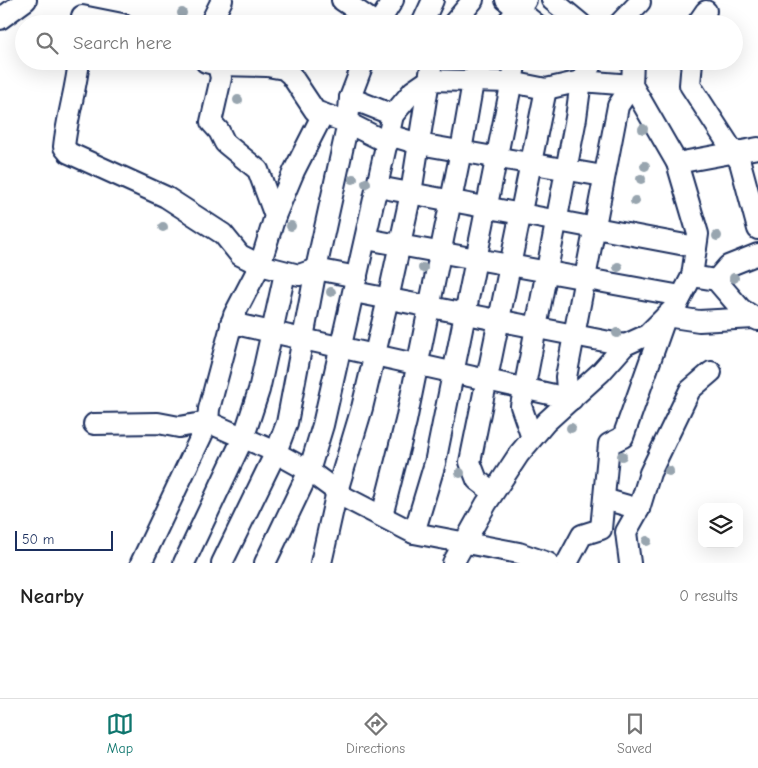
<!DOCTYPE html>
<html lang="en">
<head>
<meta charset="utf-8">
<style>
  :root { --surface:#fff; --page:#f6f6f6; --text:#222; --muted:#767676; --line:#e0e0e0; --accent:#0f766e }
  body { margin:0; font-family:"Comic Neue",sans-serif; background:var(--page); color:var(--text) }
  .controls { position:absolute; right:15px; bottom:15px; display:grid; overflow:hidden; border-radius:10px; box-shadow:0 5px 20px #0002 }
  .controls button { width:45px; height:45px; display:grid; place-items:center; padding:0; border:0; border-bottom:1px solid var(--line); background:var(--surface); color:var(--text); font:25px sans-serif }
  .scale { position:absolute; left:15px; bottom:12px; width:98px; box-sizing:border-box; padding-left:5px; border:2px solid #1b2f5e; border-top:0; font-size:14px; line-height:18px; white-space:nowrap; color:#1b2f5e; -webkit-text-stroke:4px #fff; paint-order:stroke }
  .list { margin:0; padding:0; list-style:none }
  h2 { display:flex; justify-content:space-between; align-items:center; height:65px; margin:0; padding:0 20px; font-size:21px }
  h2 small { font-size:16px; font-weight:400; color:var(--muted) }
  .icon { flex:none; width:28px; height:28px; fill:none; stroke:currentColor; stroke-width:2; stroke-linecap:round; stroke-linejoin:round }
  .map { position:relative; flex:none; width:758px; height:563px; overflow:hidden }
  .search { position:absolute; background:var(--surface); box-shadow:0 5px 20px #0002; left:15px; right:15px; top:15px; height:55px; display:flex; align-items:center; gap:12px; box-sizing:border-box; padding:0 18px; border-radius:28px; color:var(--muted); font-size:19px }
  .sheet { height:135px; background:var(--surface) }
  nav { display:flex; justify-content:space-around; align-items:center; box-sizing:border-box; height:70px; border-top:1px solid var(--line); background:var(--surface); font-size:14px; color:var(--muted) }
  nav a { display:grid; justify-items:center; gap:2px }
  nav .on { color:var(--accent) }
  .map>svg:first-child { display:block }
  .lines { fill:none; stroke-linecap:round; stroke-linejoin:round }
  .minor-casing { stroke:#1b2f5e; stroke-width:24 }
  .minor { stroke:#fff; stroke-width:20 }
  .tree { fill:#98a5af }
</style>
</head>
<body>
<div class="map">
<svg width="758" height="563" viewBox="0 0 758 563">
  <rect width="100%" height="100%" fill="#fff"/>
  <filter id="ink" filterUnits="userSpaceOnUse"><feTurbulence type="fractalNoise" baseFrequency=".02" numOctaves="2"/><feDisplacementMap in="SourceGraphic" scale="10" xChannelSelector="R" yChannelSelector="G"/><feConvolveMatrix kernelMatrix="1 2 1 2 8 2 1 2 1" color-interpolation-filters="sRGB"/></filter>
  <g filter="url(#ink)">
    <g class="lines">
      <defs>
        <g id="minor">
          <polyline points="342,0 377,24"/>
          <polyline points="506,0 536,24"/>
          <polyline points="552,0 581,24"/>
          <polyline points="82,16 122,24"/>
          <polyline points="0,19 26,0"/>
          <polyline points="210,24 222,0"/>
          <polyline points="378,24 393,0"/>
          <polyline points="422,24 433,0"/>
          <polyline points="453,24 473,0"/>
          <polyline points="506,24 526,0"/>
          <polyline points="619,24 640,2"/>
          <polyline points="697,24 706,11"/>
          <path d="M79,61C76,90 67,117 64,147L69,153L166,197L223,234L240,255L260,265L299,275L316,269L357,277"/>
          <polyline points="692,61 690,85 740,162 758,229"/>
          <polyline points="206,62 218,65 267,66 284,69 291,75 315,111 348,123 388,143"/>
          <polyline points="218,65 221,78 211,122 219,131 225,143 258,170 275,216 260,265 234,315 209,409 208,422 269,449 309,471 346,498 414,533 519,553 548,563"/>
          <polyline points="350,98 393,115 413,91 429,80 511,82 546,89 581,81 632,85"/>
          <polyline points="389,135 419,144 603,176"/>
          <polyline points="677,163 758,148"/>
          <polyline points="378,187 696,247"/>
          <polyline points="275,216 294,171 323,114"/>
          <polyline points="366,239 681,296"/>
          <polyline points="692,276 716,280 741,309 758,320"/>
          <polyline points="716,280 728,266 758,254"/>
          <polyline points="354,292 625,345"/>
          <polyline points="231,323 572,399"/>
          <polyline points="572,399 567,389 566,377 618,106 632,85"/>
          <polyline points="94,424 158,423 179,427 208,422"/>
          <polyline points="532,438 521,406 576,118 581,81 593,61"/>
          <polyline points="493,492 477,480 470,462 546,89"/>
          <polyline points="604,499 639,509 650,473 690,390 711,372"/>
          <polyline points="382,516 406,421 461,151 473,82 481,61"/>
          <polyline points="414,533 435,463 516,61"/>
          <polyline points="141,563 208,422"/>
          <polyline points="184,563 244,436 259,390 285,273"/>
          <polyline points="222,563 276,452 287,423 316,269 348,123 350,98 364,61"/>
          <polyline points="265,563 309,471 323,425 393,115"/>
          <polyline points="321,563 337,491 362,408 388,299 411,193 432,61"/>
          <polyline points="453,563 486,504 519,454 546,422 601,372 625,345 647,335 677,305 692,276 698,234 677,163 632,85 633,61"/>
          <polyline points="567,563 582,535 601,529 609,444 623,437 666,316 699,321 754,318"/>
          <polyline points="630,563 626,532 639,509"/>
        </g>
      </defs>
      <!-- minor casing -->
      <use href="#minor" class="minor-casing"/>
      <!-- minor -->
      <use href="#minor" class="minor"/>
    </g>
    <!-- trees -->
    <g class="tree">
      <circle cx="182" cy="13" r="5"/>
      <circle cx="238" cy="100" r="5"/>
      <circle cx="643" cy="129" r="5"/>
      <circle cx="645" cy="166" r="5"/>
      <circle cx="353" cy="179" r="5"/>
      <circle cx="641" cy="179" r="5"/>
      <circle cx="366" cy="183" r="5"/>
      <circle cx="635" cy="201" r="5"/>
      <circle cx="291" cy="226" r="5"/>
      <circle cx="163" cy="227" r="5"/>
      <circle cx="717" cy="236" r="5"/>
      <circle cx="618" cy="267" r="5"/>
      <circle cx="423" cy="268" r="5"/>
      <circle cx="734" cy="278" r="5"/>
      <circle cx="331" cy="292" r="5"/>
      <circle cx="617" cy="333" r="5"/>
      <circle cx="571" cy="428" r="5"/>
      <circle cx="622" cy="456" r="5"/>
      <circle cx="669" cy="471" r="5"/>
      <circle cx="460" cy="473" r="5"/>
      <circle cx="647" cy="541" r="5"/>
    </g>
  </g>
</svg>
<div class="controls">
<button><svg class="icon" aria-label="layers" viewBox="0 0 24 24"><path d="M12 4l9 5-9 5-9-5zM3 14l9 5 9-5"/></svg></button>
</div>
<div class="scale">50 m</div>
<div class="search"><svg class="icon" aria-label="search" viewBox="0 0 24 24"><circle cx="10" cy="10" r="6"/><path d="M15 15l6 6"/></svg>Search here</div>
</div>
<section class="sheet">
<h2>Nearby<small>0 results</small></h2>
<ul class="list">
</ul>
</section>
<nav>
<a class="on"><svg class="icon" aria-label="map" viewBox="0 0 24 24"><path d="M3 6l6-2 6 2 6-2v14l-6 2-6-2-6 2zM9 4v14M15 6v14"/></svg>Map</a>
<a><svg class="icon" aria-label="directions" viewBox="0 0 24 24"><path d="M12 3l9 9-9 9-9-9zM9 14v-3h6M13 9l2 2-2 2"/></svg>Directions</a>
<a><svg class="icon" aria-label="saved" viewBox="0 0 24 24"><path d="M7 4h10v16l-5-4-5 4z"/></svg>Saved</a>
</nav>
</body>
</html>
